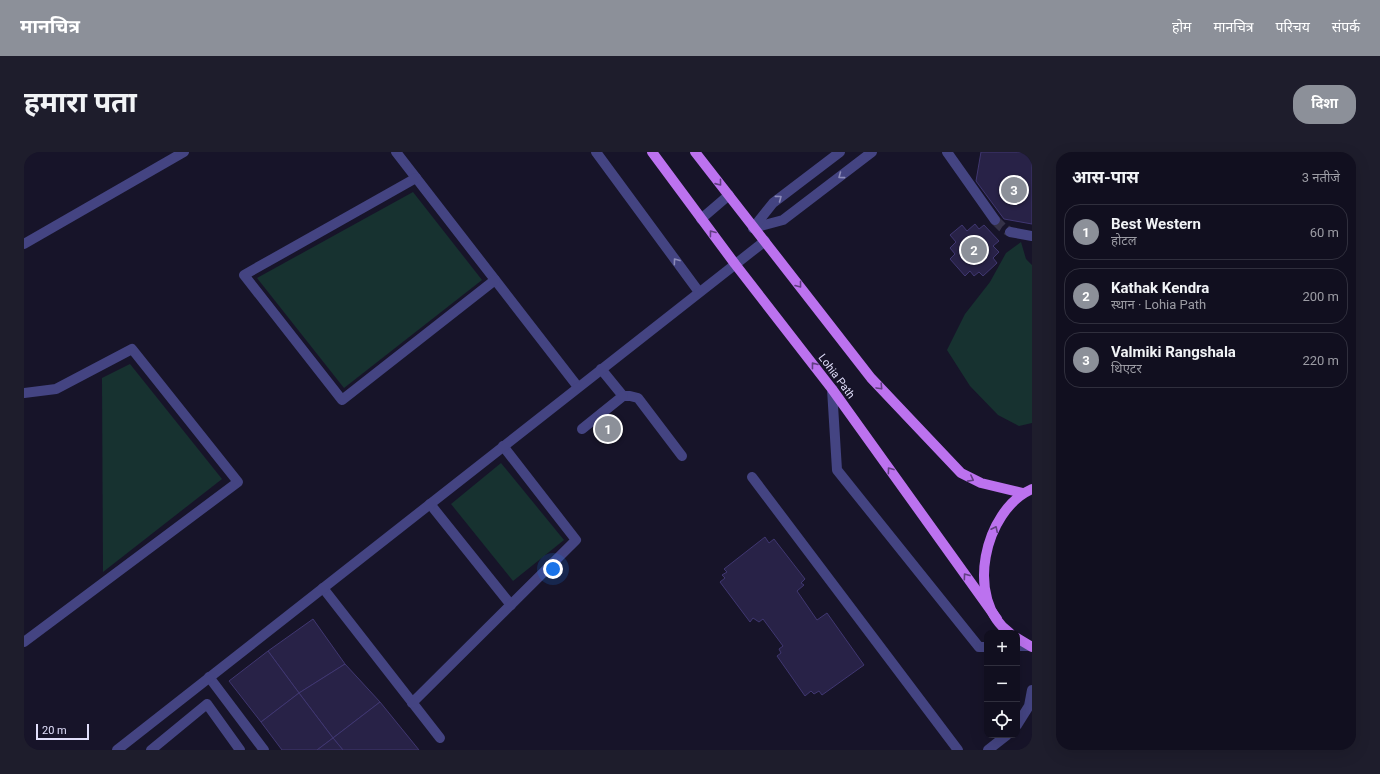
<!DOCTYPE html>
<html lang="hi">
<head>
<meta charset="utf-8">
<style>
  :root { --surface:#110f1f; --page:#1e1d2c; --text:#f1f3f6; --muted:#9c9ca4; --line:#302f3d; --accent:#8c9099 }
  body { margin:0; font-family:Roboto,"Noto Sans Devanagari",sans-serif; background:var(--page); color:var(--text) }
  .controls { position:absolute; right:12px; bottom:12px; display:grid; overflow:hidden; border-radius:8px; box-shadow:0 4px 16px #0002 }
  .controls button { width:36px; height:36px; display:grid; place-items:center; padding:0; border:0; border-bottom:1px solid var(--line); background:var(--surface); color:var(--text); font:20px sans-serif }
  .scale { position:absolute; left:12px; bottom:10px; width:53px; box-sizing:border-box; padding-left:4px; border:2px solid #e1dffb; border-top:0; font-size:11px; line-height:14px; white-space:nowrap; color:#e1dffb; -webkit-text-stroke:3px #171429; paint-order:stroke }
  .you { position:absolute; left:529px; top:417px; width:14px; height:14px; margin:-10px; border:3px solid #fff; border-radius:50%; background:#1a73e8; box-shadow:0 0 0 6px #1a73e833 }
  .badge { display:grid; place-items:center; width:26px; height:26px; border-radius:50%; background:var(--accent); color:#fff; font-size:13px; font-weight:700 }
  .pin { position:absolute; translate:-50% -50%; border:2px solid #fff; box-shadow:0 1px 4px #0006 }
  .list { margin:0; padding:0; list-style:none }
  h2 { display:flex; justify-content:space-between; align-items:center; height:52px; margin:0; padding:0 16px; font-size:17px }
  h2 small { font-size:13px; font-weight:400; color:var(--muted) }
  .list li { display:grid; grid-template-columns:26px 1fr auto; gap:12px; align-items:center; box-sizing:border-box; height:56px; margin:0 8px 8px; padding:0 8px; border:1px solid var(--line); border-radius:16px }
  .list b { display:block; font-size:15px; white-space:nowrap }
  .list p { margin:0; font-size:13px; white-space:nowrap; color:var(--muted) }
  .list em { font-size:13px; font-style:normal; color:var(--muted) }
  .icon { flex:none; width:22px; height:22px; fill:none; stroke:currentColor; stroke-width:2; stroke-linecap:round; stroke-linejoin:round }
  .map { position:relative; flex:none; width:1008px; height:598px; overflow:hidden; border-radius:16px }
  header { display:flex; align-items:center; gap:24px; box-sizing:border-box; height:56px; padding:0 20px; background:var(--accent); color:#fff }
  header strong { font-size:19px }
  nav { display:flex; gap:22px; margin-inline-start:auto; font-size:14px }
  .intro { display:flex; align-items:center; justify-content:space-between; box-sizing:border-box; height:96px; padding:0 24px }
  h1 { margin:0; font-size:28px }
  .button { padding:10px 18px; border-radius:16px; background:var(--accent); color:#fff; font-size:14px; font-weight:700 }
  main { display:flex; gap:24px; padding:0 24px }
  aside { flex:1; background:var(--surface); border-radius:16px; box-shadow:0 4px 16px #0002 }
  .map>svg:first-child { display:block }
  .green { fill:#173230 }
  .building { fill:#282247; stroke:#403771 }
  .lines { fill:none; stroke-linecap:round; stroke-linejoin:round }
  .minor-tunnel { stroke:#353248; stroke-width:10; stroke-dasharray:10 5; stroke-linecap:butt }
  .minor { stroke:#444482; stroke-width:10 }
  .major { stroke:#bc72ef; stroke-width:10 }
  .oneway { stroke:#8b8ab8 }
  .oneway2 { stroke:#613e82 }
  .labels { text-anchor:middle; stroke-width:3; stroke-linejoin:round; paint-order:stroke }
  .street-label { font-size:11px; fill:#e1dffb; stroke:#171429 }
</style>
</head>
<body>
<header>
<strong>मानचित्र</strong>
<nav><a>होम</a><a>मानचित्र</a><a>परिचय</a><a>संपर्क</a></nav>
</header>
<div class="intro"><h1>हमारा पता</h1><a class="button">दिशा</a></div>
<main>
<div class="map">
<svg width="1008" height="598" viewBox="0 0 1008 598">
  <rect width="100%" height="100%" fill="#171429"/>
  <!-- green -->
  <g class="green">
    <polygon points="389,40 458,128 320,236 233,126"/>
    <polygon points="997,90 1002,107 1008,113 1008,271 995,274 974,263 946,234 923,198 941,162 966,130 982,101"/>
    <polygon points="106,212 198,327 79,420 78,226"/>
    <polygon points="477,311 540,388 489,429 427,352"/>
  </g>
  <!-- building -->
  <g class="building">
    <polygon points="957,0 1008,0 1008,72 980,67 952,29"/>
    <polygon points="951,72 955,77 960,73 975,89 969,94 975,100 969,106 973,111 959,124 955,120 950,124 946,119 941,124 926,107 931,102 926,96 932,90 926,83 938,73 943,79"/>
    <polygon points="741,385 745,391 750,387 781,427 777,431 780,433 773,439 793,468 803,461 840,513 798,543 795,539 790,542 787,539 781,544 753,504 757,501 755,497 759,494 739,467 735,470 729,466 726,470 696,430 701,426 698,423 703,420 700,417"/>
    <polygon points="289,467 321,512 275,541 244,499"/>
    <polygon points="244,499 275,541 237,570 205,529"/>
    <polygon points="321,512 356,550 309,586 275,541"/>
    <polygon points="275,541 309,586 293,598 258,598 237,570"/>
    <polygon points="356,550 395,598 319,598 309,586"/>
    <polygon points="309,586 319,598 293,598"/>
  </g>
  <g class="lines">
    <!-- minor-tunnel -->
    <polyline class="minor-tunnel" points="971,68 978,75 986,80"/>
    <!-- minor -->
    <g class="minor">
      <polyline points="372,0 554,235"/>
      <polyline points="572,0 675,140"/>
      <polyline points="923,0 971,68"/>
      <polyline points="392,26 220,123 318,248 471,128"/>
      <polyline points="677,67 705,43"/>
      <polyline points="729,76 759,68 848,0"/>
      <polyline points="729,76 749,51 816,0"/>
      <polyline points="986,80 1008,84"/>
      <polyline points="0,92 160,0"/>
      <polyline points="577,217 599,244 606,244 614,246 658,304"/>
      <polyline points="808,237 813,318 955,495 963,495"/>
      <polyline points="0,241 32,237 108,197 214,330 0,490"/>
      <polyline points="558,277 599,244"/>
      <polyline points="728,325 934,598"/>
      <polyline points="406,352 487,453"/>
      <polyline points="299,436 416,586"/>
      <polyline points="993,494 1004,494"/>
      <polyline points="185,525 240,598"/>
      <polyline points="388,551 552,388 479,294"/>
      <polyline points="993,573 1005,554 1008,538"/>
      <polyline points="93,598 741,89"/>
      <polyline points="127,598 183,552 216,598"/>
      <polyline points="964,598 983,583"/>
    </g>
    <!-- major -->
    <g class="major">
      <polyline points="628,0 711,112 808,237 973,467"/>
      <polyline points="671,0 847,226 937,321 957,331 999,341"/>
      <path d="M986,481C940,448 960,358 1008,337"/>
      <polyline points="993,486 1008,495"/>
    </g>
  </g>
  <!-- one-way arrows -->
  <defs><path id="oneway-chevron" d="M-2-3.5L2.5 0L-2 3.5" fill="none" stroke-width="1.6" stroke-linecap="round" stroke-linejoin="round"/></defs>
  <g class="oneway">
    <use href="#oneway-chevron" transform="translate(817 24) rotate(143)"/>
    <use href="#oneway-chevron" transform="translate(755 46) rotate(-37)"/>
    <use href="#oneway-chevron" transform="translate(652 109) rotate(-126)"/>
  </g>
  <g class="oneway2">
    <use href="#oneway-chevron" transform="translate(695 31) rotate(51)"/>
    <use href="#oneway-chevron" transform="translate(688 81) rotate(-127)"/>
    <use href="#oneway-chevron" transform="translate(775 133) rotate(52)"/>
    <use href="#oneway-chevron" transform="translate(790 213) rotate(-128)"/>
    <use href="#oneway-chevron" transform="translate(856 235) rotate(47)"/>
    <use href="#oneway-chevron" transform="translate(866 318) rotate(-126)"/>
    <use href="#oneway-chevron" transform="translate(947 327) rotate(28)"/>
    <use href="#oneway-chevron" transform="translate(971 377) rotate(-64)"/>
    <use href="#oneway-chevron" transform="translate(942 424) rotate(-126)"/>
  </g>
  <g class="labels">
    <!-- street labels -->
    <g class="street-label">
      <text transform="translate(813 224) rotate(53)" y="4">Lohia Path</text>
    </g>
  </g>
</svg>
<div class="controls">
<button>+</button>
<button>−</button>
<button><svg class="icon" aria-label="locate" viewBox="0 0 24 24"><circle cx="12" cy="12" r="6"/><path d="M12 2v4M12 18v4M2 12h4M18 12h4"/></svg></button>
</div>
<div class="scale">20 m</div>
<div class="you"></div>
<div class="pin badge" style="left:584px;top:277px">1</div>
<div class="pin badge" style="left:950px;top:98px">2</div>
<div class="pin badge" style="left:990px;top:38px">3</div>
</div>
<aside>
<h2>आस-पास<small>3 नतीजे</small></h2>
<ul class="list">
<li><span class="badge">1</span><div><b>Best Western</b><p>होटल</p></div><em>60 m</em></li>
<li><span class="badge">2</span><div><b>Kathak Kendra</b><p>स्थान · Lohia Path</p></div><em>200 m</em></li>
<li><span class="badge">3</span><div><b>Valmiki Rangshala</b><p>थिएटर</p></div><em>220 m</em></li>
</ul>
</aside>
</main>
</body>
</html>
